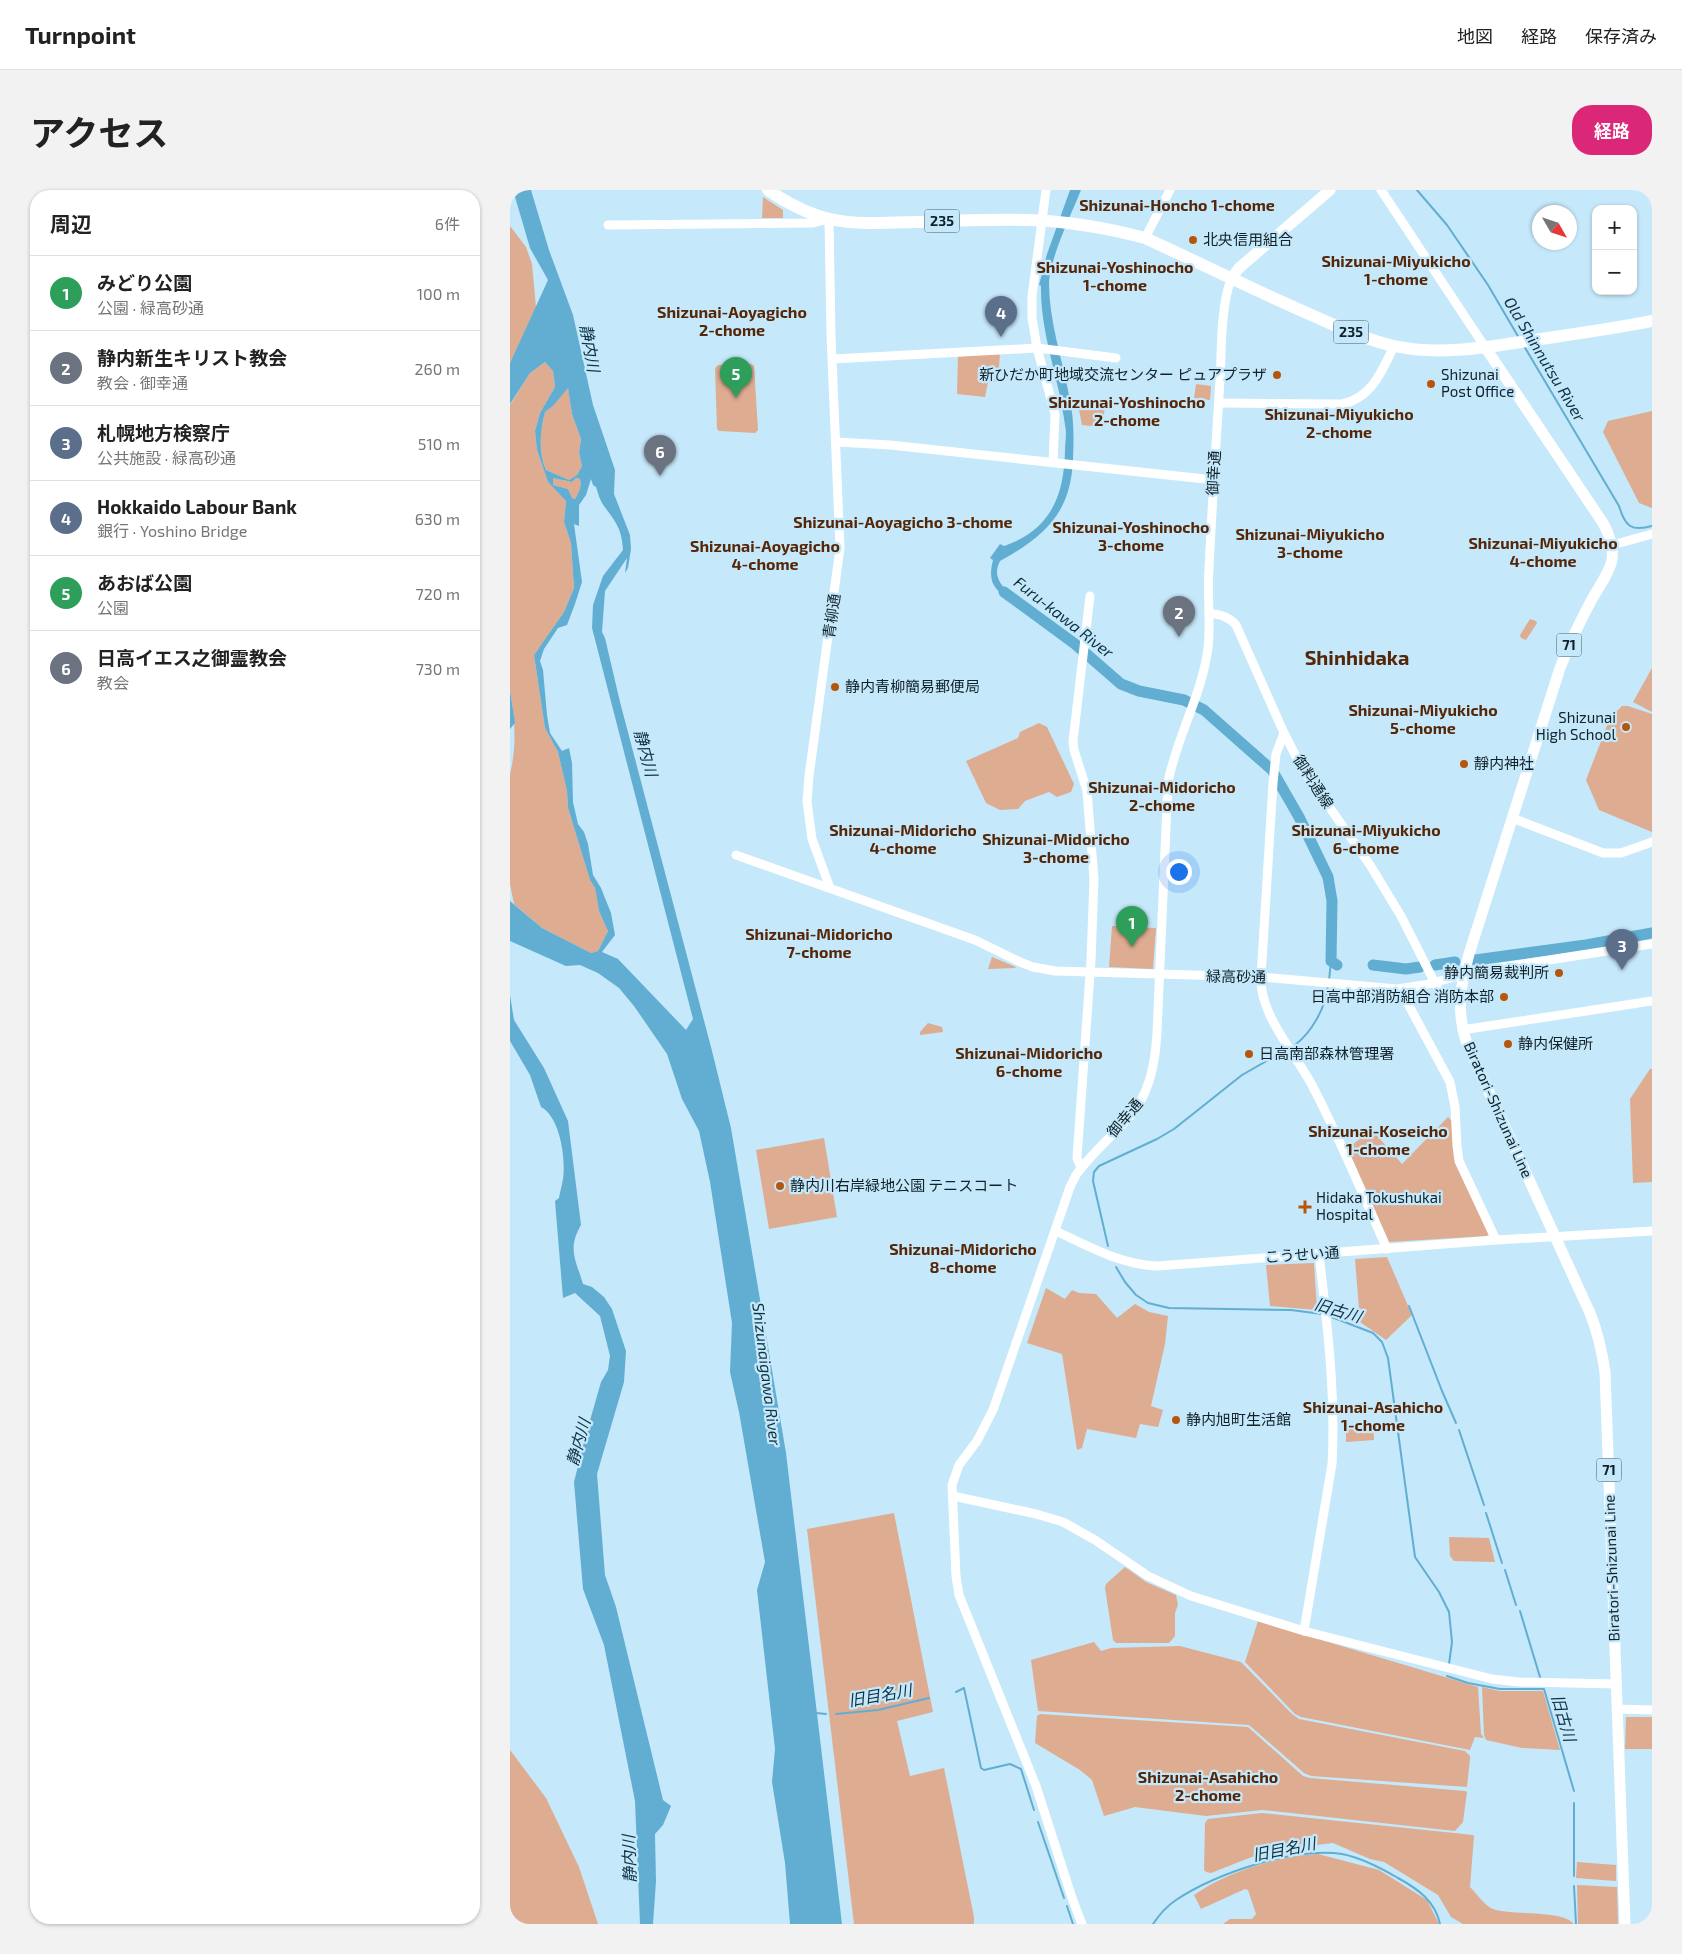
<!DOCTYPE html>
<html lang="ja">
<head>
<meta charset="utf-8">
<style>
  :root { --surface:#fff; --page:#f2f2f2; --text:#222; --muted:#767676; --line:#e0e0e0; --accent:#db2777 }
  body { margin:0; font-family:"Exo 2","Noto Sans JP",sans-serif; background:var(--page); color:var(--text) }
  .controls { position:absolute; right:15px; top:15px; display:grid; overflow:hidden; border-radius:10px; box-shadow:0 1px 4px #0004 }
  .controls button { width:45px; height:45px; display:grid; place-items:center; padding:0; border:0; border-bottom:1px solid var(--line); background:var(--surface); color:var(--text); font:25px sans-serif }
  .compass { position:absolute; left:1022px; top:15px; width:45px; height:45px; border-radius:50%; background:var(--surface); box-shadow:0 1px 4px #0004; rotate:129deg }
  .you { position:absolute; left:668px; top:681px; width:18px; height:18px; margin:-12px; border:4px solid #fff; border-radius:50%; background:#1a73e8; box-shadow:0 0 0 8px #1a73e833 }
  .badge { display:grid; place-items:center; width:32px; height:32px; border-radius:50%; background:var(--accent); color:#fff; font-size:16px; font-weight:700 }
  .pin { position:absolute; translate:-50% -41px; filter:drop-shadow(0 1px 2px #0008) }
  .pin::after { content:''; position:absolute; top:26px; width:18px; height:15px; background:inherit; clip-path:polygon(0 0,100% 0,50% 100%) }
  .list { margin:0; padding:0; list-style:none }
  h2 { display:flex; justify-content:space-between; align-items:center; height:65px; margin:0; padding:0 20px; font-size:21px }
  h2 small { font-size:16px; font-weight:400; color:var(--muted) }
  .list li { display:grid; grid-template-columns:32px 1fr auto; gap:15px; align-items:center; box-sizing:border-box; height:75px; padding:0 20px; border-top:1px solid var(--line) }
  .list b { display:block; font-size:19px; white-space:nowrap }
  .list p { margin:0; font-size:16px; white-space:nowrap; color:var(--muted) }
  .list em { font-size:16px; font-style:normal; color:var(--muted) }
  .map { position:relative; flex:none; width:1142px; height:1734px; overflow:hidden; border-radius:20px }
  header { display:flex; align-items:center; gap:30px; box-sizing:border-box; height:70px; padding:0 25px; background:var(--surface); border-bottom:1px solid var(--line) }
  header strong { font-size:24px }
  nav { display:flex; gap:28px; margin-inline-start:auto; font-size:18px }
  .intro { display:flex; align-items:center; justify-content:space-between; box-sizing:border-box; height:120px; padding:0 30px }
  h1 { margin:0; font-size:35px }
  .button { padding:12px 22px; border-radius:20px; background:var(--accent); color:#fff; font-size:18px; font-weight:700 }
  main { display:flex; gap:30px; padding:0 30px }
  aside { flex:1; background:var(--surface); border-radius:20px; box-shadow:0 1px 4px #0004 }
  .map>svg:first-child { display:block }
  .green { fill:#deac90 }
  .water { fill:#61aed2; fill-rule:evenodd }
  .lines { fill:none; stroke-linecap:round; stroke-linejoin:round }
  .stream { stroke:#61aed2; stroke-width:2 }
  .river { stroke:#61aed2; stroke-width:11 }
  .minor { stroke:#fff; stroke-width:9 }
  .major { stroke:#fff; stroke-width:11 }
  .highway { stroke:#fff; stroke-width:12 }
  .poi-dot { fill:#b5560c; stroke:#c5e8fa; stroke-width:2 }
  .labels { text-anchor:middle; stroke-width:4.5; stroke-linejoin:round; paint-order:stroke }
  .shield { fill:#c5e8fa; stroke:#475d68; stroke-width:1 }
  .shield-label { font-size:14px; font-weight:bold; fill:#11222a }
  .poi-label { font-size:15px; fill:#11222a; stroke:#c5e8fa; text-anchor:start }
  .street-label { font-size:15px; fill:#11222a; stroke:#c5e8fa }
  .neighbourhood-label { font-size:16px; font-weight:bold; fill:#552607; stroke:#c5e8fa }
  .water-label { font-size:16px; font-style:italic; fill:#0e3242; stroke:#c5e8fa }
  .district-label { font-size:20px; font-weight:bold; fill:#552607; stroke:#c5e8fa }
</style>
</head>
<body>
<header>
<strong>Turnpoint</strong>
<nav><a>地図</a><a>経路</a><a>保存済み</a></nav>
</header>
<div class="intro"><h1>アクセス</h1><a class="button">経路</a></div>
<main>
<aside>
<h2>周辺<small>6件</small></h2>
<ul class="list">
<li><span class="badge" style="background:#2e9e5b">1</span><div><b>みどり公園</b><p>公園 · 緑高砂通</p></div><em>100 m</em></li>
<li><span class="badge" style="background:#6b7280">2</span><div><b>静内新生キリスト教会</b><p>教会 · 御幸通</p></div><em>260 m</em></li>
<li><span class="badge" style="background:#5c6f8a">3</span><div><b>札幌地方検察庁</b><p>公共施設 · 緑高砂通</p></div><em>510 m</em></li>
<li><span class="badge" style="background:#5c6f8a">4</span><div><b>Hokkaido Labour Bank</b><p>銀行 · Yoshino Bridge</p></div><em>630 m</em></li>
<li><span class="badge" style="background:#2e9e5b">5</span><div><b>あおば公園</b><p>公園</p></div><em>720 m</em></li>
<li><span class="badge" style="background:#6b7280">6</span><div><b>日高イエス之御霊教会</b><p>教会</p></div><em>730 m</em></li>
</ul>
</aside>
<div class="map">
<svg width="1142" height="1734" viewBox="0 0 1142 1734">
  <rect width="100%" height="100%" fill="#c5e8fa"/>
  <!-- green -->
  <g class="green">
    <polygon points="253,7 273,20 273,28 252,28"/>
    <polygon points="0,36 16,57 22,74 26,117 0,173"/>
    <polygon points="490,163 488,191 478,192 475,207 447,204 448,165"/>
    <path d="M35,172L43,181L45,197L30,223L25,241L27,260L38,292L56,311L54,332L61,353L64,398L54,422L24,465L35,538L48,562L57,601L58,618L80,690L85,698L89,721L98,741L88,761L81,763L32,738L4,714L0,694V584C7,556 5,529 0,500V215L20,183Z"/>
    <polygon points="241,174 244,176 248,240 245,243 209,241 207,239 205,178 208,175"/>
    <polygon points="686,194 701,196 700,210 684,208"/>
    <path d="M58,197L62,224L71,249L69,263L72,276L67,285L59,290L36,280C28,262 30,241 35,222L43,216Z"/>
    <polygon points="580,208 596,210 592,237 572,235 567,210 579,211"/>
    <polygon points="1142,221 1142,318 1129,313 1093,242 1098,231"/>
    <path d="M43,288L62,292L66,288L70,289C72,296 69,303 65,309L62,308L58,299L43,295Z"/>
    <polygon points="1020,429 1026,431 1027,433 1016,450 1011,448 1010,445"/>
    <polygon points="1142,478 1142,522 1123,512"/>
    <polygon points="1112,516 1118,516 1142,524 1142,642 1089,620 1076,590 1100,528"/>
    <polygon points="529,533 537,537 564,594 561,602 547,607 539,602 515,611 508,619 490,620 476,613 456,571 508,548 510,542"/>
    <polygon points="602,736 646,738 643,779 599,777"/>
    <polygon points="482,767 506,777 505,778 478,779"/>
    <polygon points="946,798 945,815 934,800"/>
    <polygon points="418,833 432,837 433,842 410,845 410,842"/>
    <polygon points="1140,879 1142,879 1142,992 1123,993 1120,909"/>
    <polygon points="938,927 943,932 944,966 979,1043 977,1046 879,1052 839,962 839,957 862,940 892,974"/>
    <polygon points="314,948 327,1027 259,1039 246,960"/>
    <polygon points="877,1067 902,1125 876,1150 850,1132 845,1069"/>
    <polygon points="804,1073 807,1120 760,1116 756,1075"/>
    <polygon points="536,1098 555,1109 562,1100 569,1103 586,1104 607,1128 625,1114 639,1122 658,1126 655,1154 641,1216 653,1220 648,1237 630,1234 626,1248 577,1239 572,1258 567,1260 552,1164 517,1153"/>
    <polygon points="863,1236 864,1250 836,1252 836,1238"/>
    <polygon points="384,1323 423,1522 387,1531 400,1586 434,1578 464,1727 464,1734 344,1734 297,1339"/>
    <polygon points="939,1347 979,1348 985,1372 944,1371 940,1366"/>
    <polygon points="615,1377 636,1392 666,1405 668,1415 665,1423 665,1446 659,1453 606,1453 603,1450 595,1398 596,1394"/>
    <polygon points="748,1431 968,1497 971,1544 974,1548 965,1547 960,1560 791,1527 785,1524 735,1472"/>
    <polygon points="584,1452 591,1461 601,1458 670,1456 731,1472 782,1524 789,1529 955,1561 960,1566 960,1569 957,1597 801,1586 794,1583 739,1535 528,1521 521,1470"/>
    <polygon points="972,1497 990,1501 1033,1501 1050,1560 1012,1558 976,1550 974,1545"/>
    <polygon points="530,1524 738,1537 793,1586 800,1588 955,1601 957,1602 953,1632 945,1641 752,1620 696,1626 625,1617 594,1626 582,1590 570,1580 525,1553 527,1526"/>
    <polygon points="1116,1527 1142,1527 1142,1559 1115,1559"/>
    <polygon points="0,1560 36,1608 69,1677 88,1734 0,1734"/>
    <path d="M752,1623L963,1645L964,1646L960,1697C966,1703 975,1716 983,1719C1001,1726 1052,1719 1064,1734H953L941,1727L928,1705L874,1672L860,1669L823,1653L757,1661L701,1683L696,1682L694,1680L695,1633L698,1629Z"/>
    <path d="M808,1664L869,1680L917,1710L929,1734H713L720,1729H742L746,1724L738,1700L735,1699L691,1719L684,1705C716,1682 768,1666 808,1664Z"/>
    <polygon points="1067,1672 1106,1675 1106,1691 1066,1688"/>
    <polygon points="1067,1695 1107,1697 1108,1734 1068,1734"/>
  </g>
  <!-- water -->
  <g class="water">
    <path d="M3,0H21L39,60L63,125L83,215L105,280L104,304L120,345L121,359L118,378L115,383L117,368L95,401L92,442L95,448L110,512L201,857L221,938L276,1263L332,1734H280L275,1673L262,1592L265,1559L247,1400L255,1372L229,1222L220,1182L222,1133L200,992L189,941L172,909L157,864L124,816L109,798L88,783L70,775L56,776L0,751V711L32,738L81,763L88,761L98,741L89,721L85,698L80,690L58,618L57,601L48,562L35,538L24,465L54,422L64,398L61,353L54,332L56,311L38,292L27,260L25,241L30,223L45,197L43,181L35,172L20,183L0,214V173L38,90L20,58ZM58,198L62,224L71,249L69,263L72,276L67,285L59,290L36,280C28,262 30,241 35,222L43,216ZM43,288L62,292L66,288L70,289C72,296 69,303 65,309L62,308L58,299L43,295ZM81,289L83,295L86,297C88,303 90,311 94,316C106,332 112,339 113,360L93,386L83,415L82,438L183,829L176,840L108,769L92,762L105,745L101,723L91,698L83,685L78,654L74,642L68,634L63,612L62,573L59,558L52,561L40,543L37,525L33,480L30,471L34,459L48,438L57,435L65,414L72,392L64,334L69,336V315L76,305Z"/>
    <path d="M560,0H571C561,25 540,68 539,93C539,131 552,168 559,205C564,227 564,247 563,269C561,323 535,346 490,371C481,388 494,399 507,409L504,413C485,400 477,394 483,370L480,368L490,354L494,356C540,340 554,307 555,261C555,253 557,243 555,235C549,188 530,143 531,96L529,95L537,64Z"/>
    <polygon points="0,500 5,533 0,539"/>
    <path d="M0,805L4,830L34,878L58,931L71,1035C57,1059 66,1070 73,1094L82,1097L94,1107L102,1119L116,1161L114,1192L87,1284L95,1385L106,1417L153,1610L161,1616L153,1635L145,1644L146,1691L143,1734H130L125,1611L94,1455L73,1399L64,1292L75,1248L91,1192L98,1180L100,1166L90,1126L65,1103L53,1108L45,1011L49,1008C50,1002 52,995 53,989C56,968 50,927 31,917L20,885L0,851Z"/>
  </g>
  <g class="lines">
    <!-- stream -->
    <g class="stream">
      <polyline points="907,0 937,35 978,95 1009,148"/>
      <path d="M1014,156L1109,316C1115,336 1121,342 1142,336"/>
      <polyline points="819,791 821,771"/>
      <path d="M785,855C802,842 816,817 818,795"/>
      <polyline points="598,1056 583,991 584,982 589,976 647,949 664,939 732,885 774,861"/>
      <polyline points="606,1077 615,1092 626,1105 638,1113 659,1118 781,1120 812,1124"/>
      <polyline points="899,1116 932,1201 946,1233"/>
      <polyline points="819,1126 863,1143 872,1152 878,1168 905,1367 929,1402 939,1422 942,1452 939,1474"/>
      <polyline points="949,1240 974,1315"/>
      <polyline points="976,1323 992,1373"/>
      <polyline points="995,1380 1006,1415"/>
      <polyline points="1010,1421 1030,1487"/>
      <polyline points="937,1486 958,1493 990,1499 1034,1499 1064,1601"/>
      <polyline points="446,1502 454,1498 471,1578 474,1580 500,1574 511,1579 524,1620"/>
      <polyline points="306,1523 316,1524"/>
      <polyline points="326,1524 368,1520 419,1508"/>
      <polyline points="528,1632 554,1708"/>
      <polyline points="1064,1686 1064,1613"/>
      <polyline points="1064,1696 1066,1734"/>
      <polyline points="557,1716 563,1734"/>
      <path d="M643,1734C649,1725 657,1716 666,1710C707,1683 784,1657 832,1664C852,1668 871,1678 888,1688C908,1699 925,1711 930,1734"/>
    </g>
    <!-- river -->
    <g class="river">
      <polyline points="494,402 565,454 611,494 629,501 674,510 694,520 762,580 789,627 818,687 822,711 821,771 827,775"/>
      <polyline points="965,770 1076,755 1142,743"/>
      <polyline points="863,775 896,779 910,777"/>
      <polyline points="925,775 945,772"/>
    </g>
    <!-- minor -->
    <g class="minor">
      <polyline points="536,0 522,106 522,128 527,158 545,224 543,272"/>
      <polyline points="871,0 975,157"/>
      <polyline points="98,35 303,33 319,29 321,145 330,358 299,586 297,612 302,649 320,698"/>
      <polyline points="635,48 660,0"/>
      <polyline points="323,169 527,158 606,168"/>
      <path d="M709,213L832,214C862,208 872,181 884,156"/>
      <polyline points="327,252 380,255 704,290"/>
      <polyline points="1102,355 1142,344"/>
      <path d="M699,423C711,425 718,426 726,435L774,543L792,578L860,675L891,726L932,807"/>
      <path d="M774,543L766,564L763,593L751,787C749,825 787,865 804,899C831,951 853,1005 877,1059"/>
      <polyline points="1002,628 1093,663 1111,663 1142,652"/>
      <polyline points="226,665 465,750 510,772 523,777 545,781 751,787 887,799 914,795 968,781 1142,754"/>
      <polyline points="890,799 940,892 945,917 947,956 949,971 986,1050"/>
      <polyline points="952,840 1142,811"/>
      <polyline points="571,978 567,968 581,770 584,689 577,601 564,560 563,551 580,406"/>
      <path d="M546,1041C577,1056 612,1075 648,1076L986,1050L1142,1041"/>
      <polyline points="443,1306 526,1324 553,1332 585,1350 638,1386 681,1406 794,1441 982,1489 1009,1492 1106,1494"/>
      <path d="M794,1441L822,1274C826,1204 817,1133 809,1064"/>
      <polyline points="1107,1519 1142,1520"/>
      <path d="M572,1734L562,1708L526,1596L449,1405L446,1386L442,1295L449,1275L467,1251L483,1220L560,997L566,985C580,965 599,949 616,931C639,907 645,876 647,843L658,592C667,546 692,505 698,458C701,432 697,405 699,379C702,316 706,253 710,190C712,157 710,121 721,89"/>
    </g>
    <!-- major -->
    <g class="major">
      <polyline points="721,89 729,78 820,0"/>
      <path d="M975,157L1093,333C1099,344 1104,356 1102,370C1099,384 1088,398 1081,411C1069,433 1059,455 1050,478L959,764C950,798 946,820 957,854L1080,1123C1088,1143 1092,1161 1095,1182L1115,1734"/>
    </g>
    <!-- highway -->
    <path class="highway" d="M258,0C277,13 297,24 320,29C347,35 376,33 403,32C441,31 480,29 518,30C557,31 597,38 635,48C692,74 748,102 806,127C831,138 857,150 884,156C935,167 987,155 1038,148C1072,143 1107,138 1142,131"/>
  </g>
  <!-- markers -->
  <g class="poi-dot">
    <circle cx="683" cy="50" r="5"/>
    <circle cx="767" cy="185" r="5"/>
    <circle cx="921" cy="194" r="5"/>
    <circle cx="325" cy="497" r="5"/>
    <circle cx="1116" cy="537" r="5"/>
    <circle cx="954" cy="574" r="5"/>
    <circle cx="1049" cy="783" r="5"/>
    <circle cx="994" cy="807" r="5"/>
    <circle cx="998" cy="854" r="5"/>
    <circle cx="739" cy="864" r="5"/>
    <circle cx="270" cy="996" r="5"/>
    <path d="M792.5 1009.5h5v5h5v5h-5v5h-5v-5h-5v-5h5z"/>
    <circle cx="666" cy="1230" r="5"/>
  </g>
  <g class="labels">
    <!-- shield labels -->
    <g class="shield">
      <rect x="414.5" y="19.5" width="35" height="23" rx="4"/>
      <rect x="823.5" y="130.5" width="35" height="23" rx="4"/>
      <rect x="1046.5" y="443.5" width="25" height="23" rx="4"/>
      <rect x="1086.5" y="1268.5" width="25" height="23" rx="4"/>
    </g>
    <g class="shield-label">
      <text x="432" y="36">235</text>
      <text x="841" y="147">235</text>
      <text x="1059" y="460">71</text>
      <text x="1099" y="1285">71</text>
    </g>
    <!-- poi labels -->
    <g class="poi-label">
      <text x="693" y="55">北央信用組合</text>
      <text x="757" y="190" text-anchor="end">新ひだか町地域交流センター ピュアプラザ</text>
      <text x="931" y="190">Shizunai<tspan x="931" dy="17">Post Office</tspan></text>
      <text x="335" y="502">静内青柳簡易郵便局</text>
      <text x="1106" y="533" text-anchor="end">Shizunai<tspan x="1106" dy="17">High School</tspan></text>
      <text x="964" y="579">靜内神社</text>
      <text x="1039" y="788" text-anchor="end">静内簡易裁判所</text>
      <text x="984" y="812" text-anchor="end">日高中部消防組合 消防本部</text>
      <text x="1008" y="859">静内保健所</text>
      <text x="749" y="869">日高南部森林管理署</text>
      <text x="280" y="1001">静内川右岸緑地公園 テニスコート</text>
      <text x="806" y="1013">Hidaka Tokushukai<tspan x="806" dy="17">Hospital</tspan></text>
      <text x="676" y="1235">静内旭町生活館</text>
    </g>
    <!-- street labels -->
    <g class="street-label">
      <text transform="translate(704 283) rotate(-87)" y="5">御幸通</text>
      <text transform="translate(322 426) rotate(-82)" y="5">青柳通</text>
      <text transform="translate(803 592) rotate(57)" y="5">御料通線</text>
      <text transform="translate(726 787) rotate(1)" y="5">緑高砂通</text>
      <text transform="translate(988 920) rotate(66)" y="5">Biratori-Shizunai Line</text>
      <text transform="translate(615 928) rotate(-50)" y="5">御幸通</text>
      <text transform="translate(792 1065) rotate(-4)" y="5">こうせい通</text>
      <text transform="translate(1102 1378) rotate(-92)" y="5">Biratori-Shizunai Line</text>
    </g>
    <!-- neighbourhood labels -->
    <g class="neighbourhood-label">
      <text x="667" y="21">Shizunai-Honcho 1-chome</text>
      <text x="886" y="77">Shizunai-Miyukicho<tspan x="886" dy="18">1-chome</tspan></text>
      <text x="605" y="83">Shizunai-Yoshinocho<tspan x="605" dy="18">1-chome</tspan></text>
      <text x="222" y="128">Shizunai-Aoyagicho<tspan x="222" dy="18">2-chome</tspan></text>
      <text x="617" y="218">Shizunai-Yoshinocho<tspan x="617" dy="18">2-chome</tspan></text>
      <text x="829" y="230">Shizunai-Miyukicho<tspan x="829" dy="18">2-chome</tspan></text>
      <text x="393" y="338">Shizunai-Aoyagicho 3-chome</text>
      <text x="621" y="343">Shizunai-Yoshinocho<tspan x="621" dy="18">3-chome</tspan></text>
      <text x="800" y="350">Shizunai-Miyukicho<tspan x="800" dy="18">3-chome</tspan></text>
      <text x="1033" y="359">Shizunai-Miyukicho<tspan x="1033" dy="18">4-chome</tspan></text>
      <text x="255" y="362">Shizunai-Aoyagicho<tspan x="255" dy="18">4-chome</tspan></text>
      <text x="913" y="526">Shizunai-Miyukicho<tspan x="913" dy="18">5-chome</tspan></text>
      <text x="652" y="603">Shizunai-Midoricho<tspan x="652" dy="18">2-chome</tspan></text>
      <text x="393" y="646">Shizunai-Midoricho<tspan x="393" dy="18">4-chome</tspan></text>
      <text x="856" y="646">Shizunai-Miyukicho<tspan x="856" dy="18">6-chome</tspan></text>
      <text x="546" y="655">Shizunai-Midoricho<tspan x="546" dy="18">3-chome</tspan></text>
      <text x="309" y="750">Shizunai-Midoricho<tspan x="309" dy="18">7-chome</tspan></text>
      <text x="519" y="869">Shizunai-Midoricho<tspan x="519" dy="18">6-chome</tspan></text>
      <text x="868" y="947">Shizunai-Koseicho<tspan x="868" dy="18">1-chome</tspan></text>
      <text x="453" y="1065">Shizunai-Midoricho<tspan x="453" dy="18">8-chome</tspan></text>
      <text x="863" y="1223">Shizunai-Asahicho<tspan x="863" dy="18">1-chome</tspan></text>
      <text x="698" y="1593">Shizunai-Asahicho<tspan x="698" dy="18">2-chome</tspan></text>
    </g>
    <!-- water labels -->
    <g class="water-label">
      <text transform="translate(80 158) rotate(80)" y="6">静内川</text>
      <text transform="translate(1035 169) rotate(59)" y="6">Old Shinnutsu River</text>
      <text transform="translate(554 427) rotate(38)" y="6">Furu-kawa River</text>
      <text transform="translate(136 563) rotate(75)" y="6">静内川</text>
      <text transform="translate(828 1120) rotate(17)" y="6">旧古川</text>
      <text transform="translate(257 1184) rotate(83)" y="6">Shizunaigawa River</text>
      <text transform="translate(68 1252) rotate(-74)" y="6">静内川</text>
      <text transform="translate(370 1505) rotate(-10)" y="6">旧目名川</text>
      <text transform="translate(1054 1528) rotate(74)" y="6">旧古川</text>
      <text transform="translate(774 1659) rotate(-11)" y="6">旧目名川</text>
      <text transform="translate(119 1669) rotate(-92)" y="6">静内川</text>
    </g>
    <!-- district labels -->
    <g class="district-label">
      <text x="847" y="475">Shinhidaka</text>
    </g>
  </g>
</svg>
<div class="controls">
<button>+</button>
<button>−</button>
</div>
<svg class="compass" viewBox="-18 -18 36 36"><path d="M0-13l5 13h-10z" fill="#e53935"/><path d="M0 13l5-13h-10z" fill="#767676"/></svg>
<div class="you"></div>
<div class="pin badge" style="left:622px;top:757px;background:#2e9e5b">1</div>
<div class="pin badge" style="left:669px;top:447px;background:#6b7280">2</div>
<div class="pin badge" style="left:1112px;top:780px;background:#5c6f8a">3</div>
<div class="pin badge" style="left:491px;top:147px;background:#5c6f8a">4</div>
<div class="pin badge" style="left:226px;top:208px;background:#2e9e5b">5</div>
<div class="pin badge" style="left:150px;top:286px;background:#6b7280">6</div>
</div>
</main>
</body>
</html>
